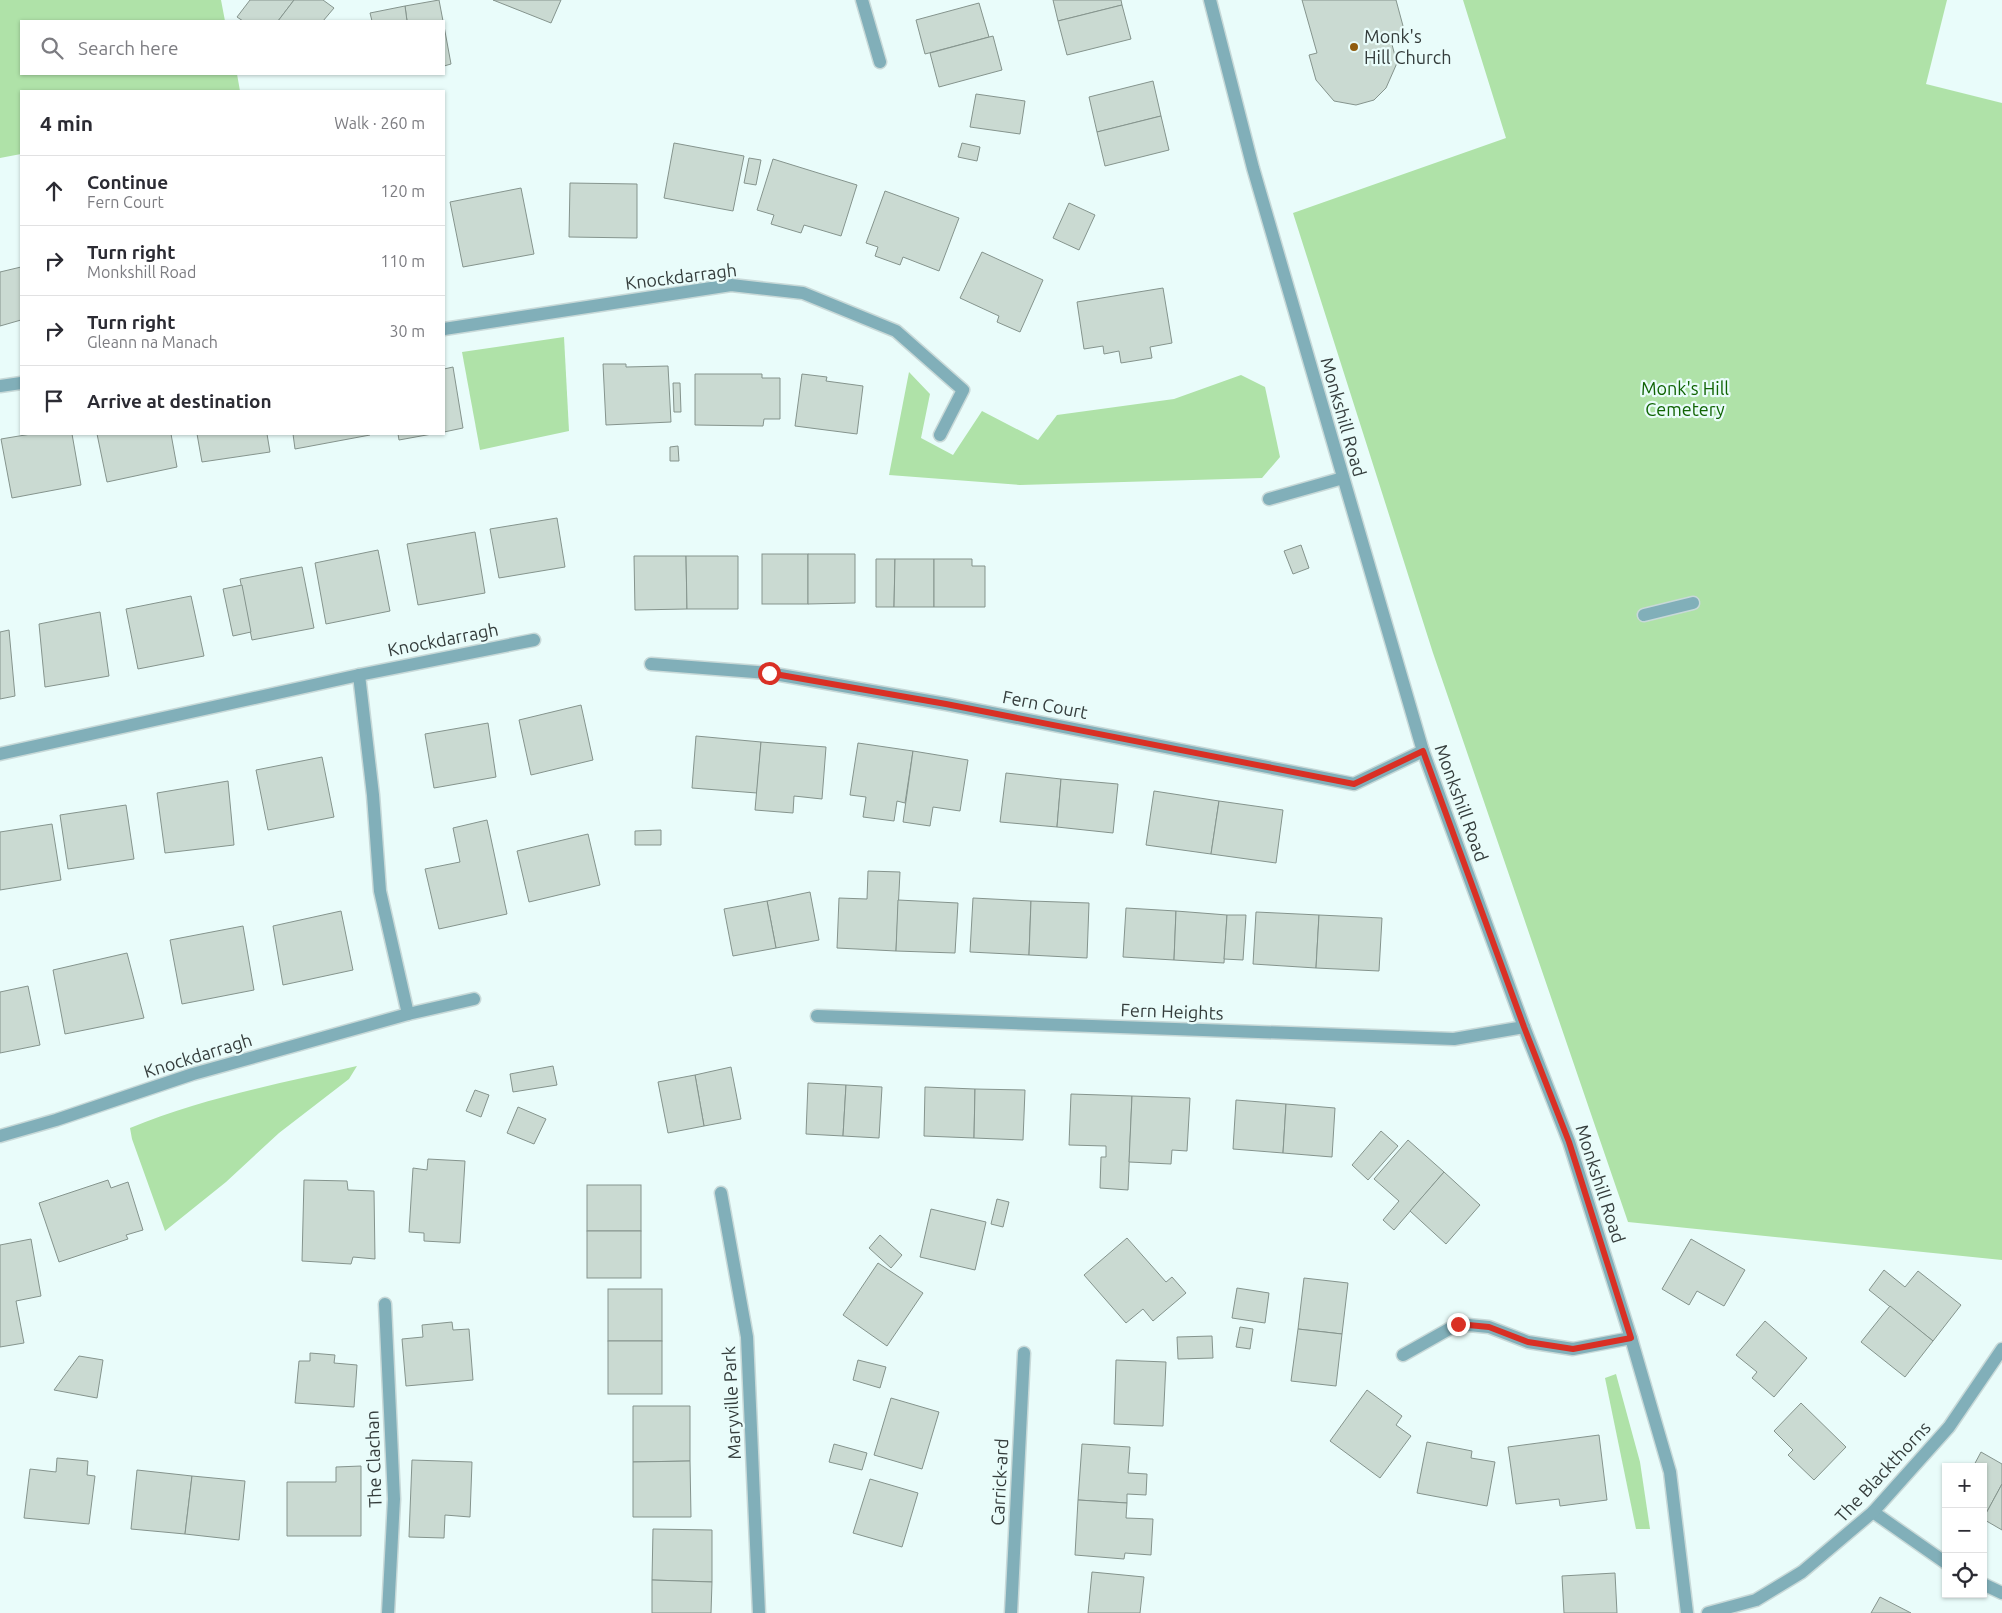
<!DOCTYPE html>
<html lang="en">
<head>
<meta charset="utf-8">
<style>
  :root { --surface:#fff; --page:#f7f7f7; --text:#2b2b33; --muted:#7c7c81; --line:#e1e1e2 }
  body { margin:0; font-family:Ubuntu,sans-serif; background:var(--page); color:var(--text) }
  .controls { position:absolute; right:15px; bottom:15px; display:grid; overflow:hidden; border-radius:0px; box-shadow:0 1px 4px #0004 }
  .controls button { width:45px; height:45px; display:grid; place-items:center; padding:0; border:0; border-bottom:1px solid var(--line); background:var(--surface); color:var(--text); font:25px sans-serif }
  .stop { position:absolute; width:15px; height:15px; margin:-11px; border:4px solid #d93025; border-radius:50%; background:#fff }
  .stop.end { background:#d93025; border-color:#fff; box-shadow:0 1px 5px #0008 }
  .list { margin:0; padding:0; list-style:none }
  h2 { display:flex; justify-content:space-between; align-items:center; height:65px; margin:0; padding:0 20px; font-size:21px }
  h2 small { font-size:16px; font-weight:400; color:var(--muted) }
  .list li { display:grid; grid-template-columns:32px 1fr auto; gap:15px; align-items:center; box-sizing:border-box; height:70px; padding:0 20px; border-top:1px solid var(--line) }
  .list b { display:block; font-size:19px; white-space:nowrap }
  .list p { margin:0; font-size:16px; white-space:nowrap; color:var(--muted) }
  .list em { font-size:16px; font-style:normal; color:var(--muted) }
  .icon { flex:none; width:28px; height:28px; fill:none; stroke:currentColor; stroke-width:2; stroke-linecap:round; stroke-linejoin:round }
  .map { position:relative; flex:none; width:2002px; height:1613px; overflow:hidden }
  .search { position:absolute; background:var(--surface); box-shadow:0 1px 4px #0004; left:20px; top:20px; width:425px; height:55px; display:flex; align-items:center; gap:12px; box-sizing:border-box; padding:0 18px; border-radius:0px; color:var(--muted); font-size:19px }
  .panel { position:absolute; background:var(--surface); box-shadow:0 1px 4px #0004; left:20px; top:90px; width:425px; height:345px; border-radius:0px }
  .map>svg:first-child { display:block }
  .green { fill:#afe2a8 }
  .building { fill:#cadad2; stroke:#85948d }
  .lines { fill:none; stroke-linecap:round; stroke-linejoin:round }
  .lane-casing { stroke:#c8d9d8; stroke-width:15 }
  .street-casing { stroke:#c8d9d8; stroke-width:15 }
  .lane { stroke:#81afb9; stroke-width:12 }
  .street { stroke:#81afb9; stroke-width:12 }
  .route { stroke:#d93025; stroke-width:6 }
  .poi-dot { fill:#905c0e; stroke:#e9fcfa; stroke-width:2 }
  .labels { text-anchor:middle; stroke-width:4.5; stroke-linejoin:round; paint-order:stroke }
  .poi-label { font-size:18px; fill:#343c3b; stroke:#e9fcfa; text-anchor:start }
  .street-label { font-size:18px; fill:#343c3b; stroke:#e9fcfa }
  .park-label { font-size:18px; fill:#106404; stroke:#e9fcfa }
</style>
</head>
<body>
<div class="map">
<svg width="2002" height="1613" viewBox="0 0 2002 1613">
  <rect width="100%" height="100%" fill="#e9fcfa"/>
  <!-- green -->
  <g class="green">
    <polygon points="0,0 221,0 225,21 21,21 21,74 237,74 240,91 21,91 21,154 0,158"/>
    <polygon points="1463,0 1947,0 1926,84 2002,103 2002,1260 1628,1222 1433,653 1293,213 1506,138"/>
    <polygon points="564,337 569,431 480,450 462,352"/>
    <polygon points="909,372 930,394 921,438 953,455 982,411 1038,440 1057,415 1174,399 1241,375 1265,387 1280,457 1262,478 1020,485 889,475"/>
    <path d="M357,1066L349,1079L279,1133L226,1182L165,1231L132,1139L130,1128C202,1098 281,1083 357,1066Z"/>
    <polygon points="1616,1374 1640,1462 1650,1529 1636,1529 1605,1378"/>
  </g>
  <!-- building -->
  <g class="building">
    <polygon points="250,0 294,0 278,21 243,21 237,17"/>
    <polygon points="294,0 323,0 334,8 323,21 278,21"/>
    <polygon points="439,0 443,21 407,21 405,6"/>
    <polygon points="493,0 561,0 551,23"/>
    <polygon points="1053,0 1121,0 1122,5 1058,21"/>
    <polygon points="1302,0 1396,0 1406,37 1391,41 1397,63 1386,88 1374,100 1356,105 1334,101 1316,80 1309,55 1317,53"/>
    <polygon points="979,3 989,37 925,54 916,20"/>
    <polygon points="1122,5 1131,39 1067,55 1058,21"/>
    <polygon points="405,6 407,21 372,21 370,13"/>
    <polygon points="444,26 451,64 444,66"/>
    <polygon points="993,36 1002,70 939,87 930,53"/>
    <polygon points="1153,81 1161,116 1097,132 1089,97"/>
    <polygon points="976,94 1025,101 1020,134 970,127"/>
    <polygon points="1161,116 1169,150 1105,166 1097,132"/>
    <polygon points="674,143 744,156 733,211 664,198"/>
    <polygon points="962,143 980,147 977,161 958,157"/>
    <polygon points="749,158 761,160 756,185 744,183"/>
    <polygon points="773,159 857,185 841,236 804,225 801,233 771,224 774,215 757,210"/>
    <polygon points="570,183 637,184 637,238 569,237"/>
    <polygon points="521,188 534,254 463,267 450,202"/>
    <polygon points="885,191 959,218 939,271 903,257 900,265 875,256 878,247 866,243"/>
    <polygon points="1069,203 1095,215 1079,250 1053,238"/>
    <polygon points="982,252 1043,280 1020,332 997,322 999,316 960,298"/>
    <polygon points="21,267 21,320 0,326 0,272"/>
    <polygon points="1163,288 1172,343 1150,347 1152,358 1121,363 1119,351 1104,354 1103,346 1084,349 1077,302"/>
    <polygon points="603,364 626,364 626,367 668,366 671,422 606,425"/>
    <polygon points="453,367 463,428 444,432 444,369"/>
    <polygon points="695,374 762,374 762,378 780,378 780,419 764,419 763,426 695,425"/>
    <polygon points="802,374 827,377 826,381 863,386 857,434 795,426"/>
    <polygon points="673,383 680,383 681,412 674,412"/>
    <polygon points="31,434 72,434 81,485 12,498 1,439"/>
    <polygon points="97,434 171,434 177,467 107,482"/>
    <polygon points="197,434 267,434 270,452 202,462"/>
    <polygon points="293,434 370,434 370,435 295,449"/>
    <polygon points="398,434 432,434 399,440"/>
    <polygon points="678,446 679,461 670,461 670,447"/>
    <polygon points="557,518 565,567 499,578 490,529"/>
    <polygon points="475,532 485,593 418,605 407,544"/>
    <polygon points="1301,545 1309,568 1293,574 1284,551"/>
    <polygon points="378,550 390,611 326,624 315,563"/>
    <rect x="762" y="554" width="46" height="50"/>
    <polygon points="808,554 855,554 855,603 808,604"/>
    <polygon points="634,556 686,556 687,609 635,610"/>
    <polygon points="686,556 738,556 738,609 687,609"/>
    <polygon points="876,559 895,559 894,607 876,607"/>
    <polygon points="895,559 934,559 934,607 894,607"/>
    <polygon points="934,559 972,559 972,566 985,566 985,607 934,607"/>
    <polygon points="302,567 314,628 252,640 240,579"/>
    <polygon points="242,585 251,632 233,636 223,589"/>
    <polygon points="191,596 204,656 138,669 126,609"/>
    <polygon points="100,612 109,676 45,687 39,624"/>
    <polygon points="9,630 15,696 0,699 0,632"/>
    <polygon points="581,705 593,760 531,775 519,720"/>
    <polygon points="488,723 496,777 434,788 425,734"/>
    <polygon points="696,736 761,742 757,793 692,788"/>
    <polygon points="761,742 826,747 822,799 794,796 793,813 755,810"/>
    <polygon points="858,743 913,751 905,803 897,801 894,821 863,817 866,797 850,795"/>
    <polygon points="913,751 968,760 960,811 933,807 930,826 903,822"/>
    <polygon points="322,757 334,817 268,830 256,770"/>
    <polygon points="1006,773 1061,779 1057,827 1000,822"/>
    <polygon points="1061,779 1118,784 1113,833 1057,827"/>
    <polygon points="228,781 234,845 165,853 157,793"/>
    <polygon points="1154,791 1219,801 1211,854 1146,845"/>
    <polygon points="1219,801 1283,810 1276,863 1211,854"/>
    <polygon points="126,805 134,859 68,869 60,815"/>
    <polygon points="487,820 507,914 439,929 425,869 460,862 453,828"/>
    <polygon points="52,824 61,880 0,890 0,832"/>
    <polygon points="661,830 661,845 635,845 635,831"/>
    <polygon points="588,834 600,885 529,902 517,851"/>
    <polygon points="868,871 900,872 896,951 837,948 839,898 867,899"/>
    <polygon points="810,892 819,940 776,948 767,901"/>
    <polygon points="973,898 1031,901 1029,955 970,952"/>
    <polygon points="898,900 958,903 955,953 896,951"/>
    <polygon points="767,901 776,948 733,956 724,909"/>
    <polygon points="1031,901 1089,903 1087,958 1029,955"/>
    <polygon points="1126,908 1176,911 1174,960 1123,957"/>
    <polygon points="341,911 353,970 283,985 273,926"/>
    <polygon points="1176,911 1227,915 1224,963 1174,960"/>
    <polygon points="1256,912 1319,915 1316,968 1253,964"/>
    <polygon points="1227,915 1246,915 1243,960 1224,959"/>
    <polygon points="1319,915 1382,918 1379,971 1316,968"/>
    <polygon points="243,926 254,990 182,1004 170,940"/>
    <polygon points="127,953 144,1018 65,1034 53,970"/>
    <polygon points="28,986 40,1045 0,1053 0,992"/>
    <polygon points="553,1066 557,1085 513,1092 510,1074"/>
    <polygon points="731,1067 741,1119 704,1126 695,1075"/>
    <polygon points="695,1075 704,1126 668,1133 658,1082"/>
    <polygon points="808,1083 846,1085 843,1136 806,1134"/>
    <polygon points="846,1085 882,1087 879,1138 843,1136"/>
    <polygon points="925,1087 975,1089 974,1138 924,1136"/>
    <polygon points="975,1089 1025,1090 1023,1140 974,1138"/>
    <polygon points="475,1090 489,1095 481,1117 466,1111"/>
    <polygon points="1071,1094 1132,1096 1128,1190 1100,1188 1101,1157 1106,1157 1106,1146 1069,1145"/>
    <polygon points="1132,1096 1190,1098 1187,1151 1172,1150 1171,1164 1129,1162"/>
    <polygon points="1236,1100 1286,1104 1283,1153 1233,1149"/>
    <polygon points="1286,1104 1335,1108 1332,1157 1283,1153"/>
    <polygon points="518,1107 546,1119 534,1144 507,1133"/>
    <polygon points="1381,1131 1398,1146 1368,1180 1352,1165"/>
    <polygon points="1408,1140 1444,1172 1394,1230 1383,1220 1399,1201 1374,1179"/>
    <polygon points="428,1159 465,1161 460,1243 424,1241 424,1233 409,1232 413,1168 427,1170"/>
    <polygon points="1444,1172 1480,1205 1446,1244 1410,1211"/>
    <polygon points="108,1180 111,1188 128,1182 143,1230 126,1235 128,1239 59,1262 39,1203"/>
    <polygon points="304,1180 347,1181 348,1190 374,1191 375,1259 353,1257 351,1264 302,1261"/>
    <rect x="587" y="1185" width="54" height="46"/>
    <polygon points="997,1199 1009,1202 1003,1227 991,1224"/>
    <polygon points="931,1209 986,1222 975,1270 920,1257"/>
    <rect x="587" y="1231" width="54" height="47"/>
    <polygon points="880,1235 902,1255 891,1268 869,1248"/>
    <polygon points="1127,1238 1166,1282 1172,1277 1186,1293 1153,1321 1143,1309 1126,1323 1084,1275"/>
    <polygon points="31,1239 41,1296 16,1301 24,1343 0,1347 0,1245"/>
    <polygon points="1691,1239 1745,1270 1724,1306 1697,1291 1689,1305 1662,1289"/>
    <polygon points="878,1263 923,1293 887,1346 843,1315"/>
    <polygon points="1884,1270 1905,1287 1918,1271 1961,1305 1933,1341 1869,1290"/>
    <polygon points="1304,1278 1348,1283 1342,1334 1298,1329"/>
    <polygon points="1237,1288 1269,1293 1265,1323 1232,1318"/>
    <rect x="608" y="1289" width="54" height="52"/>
    <polygon points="1890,1306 1933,1341 1905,1377 1861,1342"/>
    <polygon points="1765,1321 1807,1358 1774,1397 1752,1378 1757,1372 1736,1355"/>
    <polygon points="452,1322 453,1330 469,1329 473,1380 406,1386 402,1339 423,1337 422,1325"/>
    <polygon points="1240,1327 1253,1329 1250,1349 1236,1347"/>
    <polygon points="1298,1329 1342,1334 1336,1386 1291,1381"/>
    <polygon points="1212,1336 1213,1358 1178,1359 1177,1337"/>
    <rect x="608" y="1341" width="54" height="53"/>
    <polygon points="310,1353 335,1355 334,1363 357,1365 354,1407 295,1403 299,1361 310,1361"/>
    <polygon points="79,1356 103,1360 97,1398 54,1390"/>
    <polygon points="858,1360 886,1367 880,1388 853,1380"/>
    <polygon points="1116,1360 1166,1362 1163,1426 1114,1424"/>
    <polygon points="1367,1390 1402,1416 1396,1425 1411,1436 1380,1478 1330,1441"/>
    <polygon points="891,1398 939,1412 922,1469 874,1455"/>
    <polygon points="1801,1403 1846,1447 1814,1480 1788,1455 1793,1450 1774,1431"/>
    <polygon points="633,1406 690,1406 690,1461 633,1462"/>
    <polygon points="1599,1435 1607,1500 1560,1506 1559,1499 1516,1504 1508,1447"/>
    <polygon points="1427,1442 1472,1451 1471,1458 1495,1462 1487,1506 1417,1493"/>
    <polygon points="834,1444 867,1453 862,1470 829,1462"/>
    <polygon points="1082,1444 1130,1447 1128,1473 1147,1474 1146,1495 1127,1494 1127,1503 1078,1500"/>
    <polygon points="1981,1452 2002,1464 2002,1484 1983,1519 1983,1467 1973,1467"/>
    <polygon points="57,1458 88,1461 87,1475 95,1476 89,1524 24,1518 30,1469 56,1472"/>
    <polygon points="412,1460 472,1462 470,1517 445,1515 444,1538 409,1537"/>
    <polygon points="690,1461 691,1517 633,1517 633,1462"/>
    <polygon points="361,1466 361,1536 287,1536 287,1482 336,1482 336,1467"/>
    <polygon points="137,1470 192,1476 185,1534 131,1529"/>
    <polygon points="192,1476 245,1481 239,1540 185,1534"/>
    <polygon points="870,1479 918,1493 902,1547 853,1533"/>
    <polygon points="2002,1484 2002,1530 1983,1519"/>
    <polygon points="1078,1500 1127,1503 1126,1518 1153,1519 1151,1555 1125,1553 1124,1559 1075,1555"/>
    <polygon points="653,1529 712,1530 712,1582 652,1580"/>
    <polygon points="1092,1572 1144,1577 1140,1613 1088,1613"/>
    <polygon points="1615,1573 1617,1613 1564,1613 1562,1576"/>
    <polygon points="652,1580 712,1582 711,1613 652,1613"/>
    <polygon points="1880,1597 1911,1613 1871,1613"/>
  </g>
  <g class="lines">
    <defs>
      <g id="lane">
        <polyline points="1269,499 1343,478"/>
        <polyline points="1644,615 1693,603"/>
      </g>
      <g id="street">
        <polyline points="862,0 880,62"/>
        <polyline points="1210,0 1253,168 1423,751 1524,1027 1569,1142 1631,1338 1670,1472 1687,1613"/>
        <polyline points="444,329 731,285 803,293 896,331 963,390 940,435"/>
        <polyline points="0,386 21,383"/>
        <polyline points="651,664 769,673 946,704 1354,784 1423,751"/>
        <polyline points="359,675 373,795 380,891 408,1014"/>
        <polyline points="0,754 359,675 534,640"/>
        <polyline points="817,1016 1454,1039 1524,1027"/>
        <polyline points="0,1136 56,1120 193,1074 408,1014 474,999"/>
        <polyline points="721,1193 747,1337 759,1613"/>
        <polyline points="385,1304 394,1499 388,1613"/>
        <polyline points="1403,1355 1458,1324 1489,1327 1528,1342 1573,1349 1631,1338"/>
        <polyline points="1873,1512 1946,1563"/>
        <polyline points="1983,1584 2002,1593"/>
        <polyline points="1011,1613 1024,1353"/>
        <polyline points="1708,1613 1756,1600 1802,1572 1873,1512 1949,1427 2002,1349"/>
      </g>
    </defs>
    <!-- lane casing -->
    <use href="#lane" class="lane-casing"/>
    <!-- street casing -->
    <use href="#street" class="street-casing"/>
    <!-- lane -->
    <use href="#lane" class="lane"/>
    <!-- street -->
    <use href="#street" class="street"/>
  </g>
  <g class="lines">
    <!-- route -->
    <polyline class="route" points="769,673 946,704 1354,784 1423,751 1524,1027 1569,1142 1631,1338 1573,1349 1528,1342 1489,1327 1458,1324"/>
  </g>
  <!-- markers -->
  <circle class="poi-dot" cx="1354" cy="47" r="5"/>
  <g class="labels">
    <!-- poi labels -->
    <g class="poi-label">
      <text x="1364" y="43">Monk's<tspan x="1364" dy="21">Hill Church</tspan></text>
    </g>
    <!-- street labels -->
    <g class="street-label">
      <text transform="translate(681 277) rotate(-7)" y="6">Knockdarragh</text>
      <text transform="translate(1343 417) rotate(74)" y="6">Monkshill Road</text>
      <text transform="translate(443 640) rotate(-11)" y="6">Knockdarragh</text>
      <text transform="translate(1045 705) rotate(11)" y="6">Fern Court</text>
      <text transform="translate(1461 803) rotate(70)" y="6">Monkshill Road</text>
      <text transform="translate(1172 1012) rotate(2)" y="6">Fern Heights</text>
      <text transform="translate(198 1056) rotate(-17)" y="6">Knockdarragh</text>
      <text transform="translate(1600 1184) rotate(72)" y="6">Monkshill Road</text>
      <text transform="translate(732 1403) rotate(-93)" y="6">Maryville Park</text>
      <text transform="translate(374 1459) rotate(-92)" y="6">The Clachan</text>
      <text transform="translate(1883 1472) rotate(-47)" y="6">The Blackthorns</text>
      <text transform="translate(1000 1482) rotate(-87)" y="6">Carrick-ard</text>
    </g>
    <!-- park labels -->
    <g class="park-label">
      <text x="1685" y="395">Monk's Hill<tspan x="1685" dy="21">Cemetery</tspan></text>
    </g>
  </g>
</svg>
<div class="controls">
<button>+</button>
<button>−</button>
<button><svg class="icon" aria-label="locate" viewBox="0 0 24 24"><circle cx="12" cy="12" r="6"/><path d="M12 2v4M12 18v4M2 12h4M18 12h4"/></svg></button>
</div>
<div class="stop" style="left:769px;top:673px"></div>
<div class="stop end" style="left:1458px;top:1324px"></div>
<div class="search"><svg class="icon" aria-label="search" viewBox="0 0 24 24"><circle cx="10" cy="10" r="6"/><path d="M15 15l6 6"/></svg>Search here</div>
<section class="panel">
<h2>4 min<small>Walk · 260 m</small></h2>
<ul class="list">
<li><svg class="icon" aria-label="ahead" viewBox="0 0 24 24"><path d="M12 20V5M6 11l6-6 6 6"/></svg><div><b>Continue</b><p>Fern Court</p></div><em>120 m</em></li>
<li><svg class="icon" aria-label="right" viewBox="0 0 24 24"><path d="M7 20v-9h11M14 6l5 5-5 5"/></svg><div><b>Turn right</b><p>Monkshill Road</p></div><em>110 m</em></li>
<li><svg class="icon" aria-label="right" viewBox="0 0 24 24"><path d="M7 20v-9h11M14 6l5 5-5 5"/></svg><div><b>Turn right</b><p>Gleann na Manach</p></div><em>30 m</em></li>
<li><svg class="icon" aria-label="arrive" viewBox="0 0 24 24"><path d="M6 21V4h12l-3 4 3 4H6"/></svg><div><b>Arrive at destination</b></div></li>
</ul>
</section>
</div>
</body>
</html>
